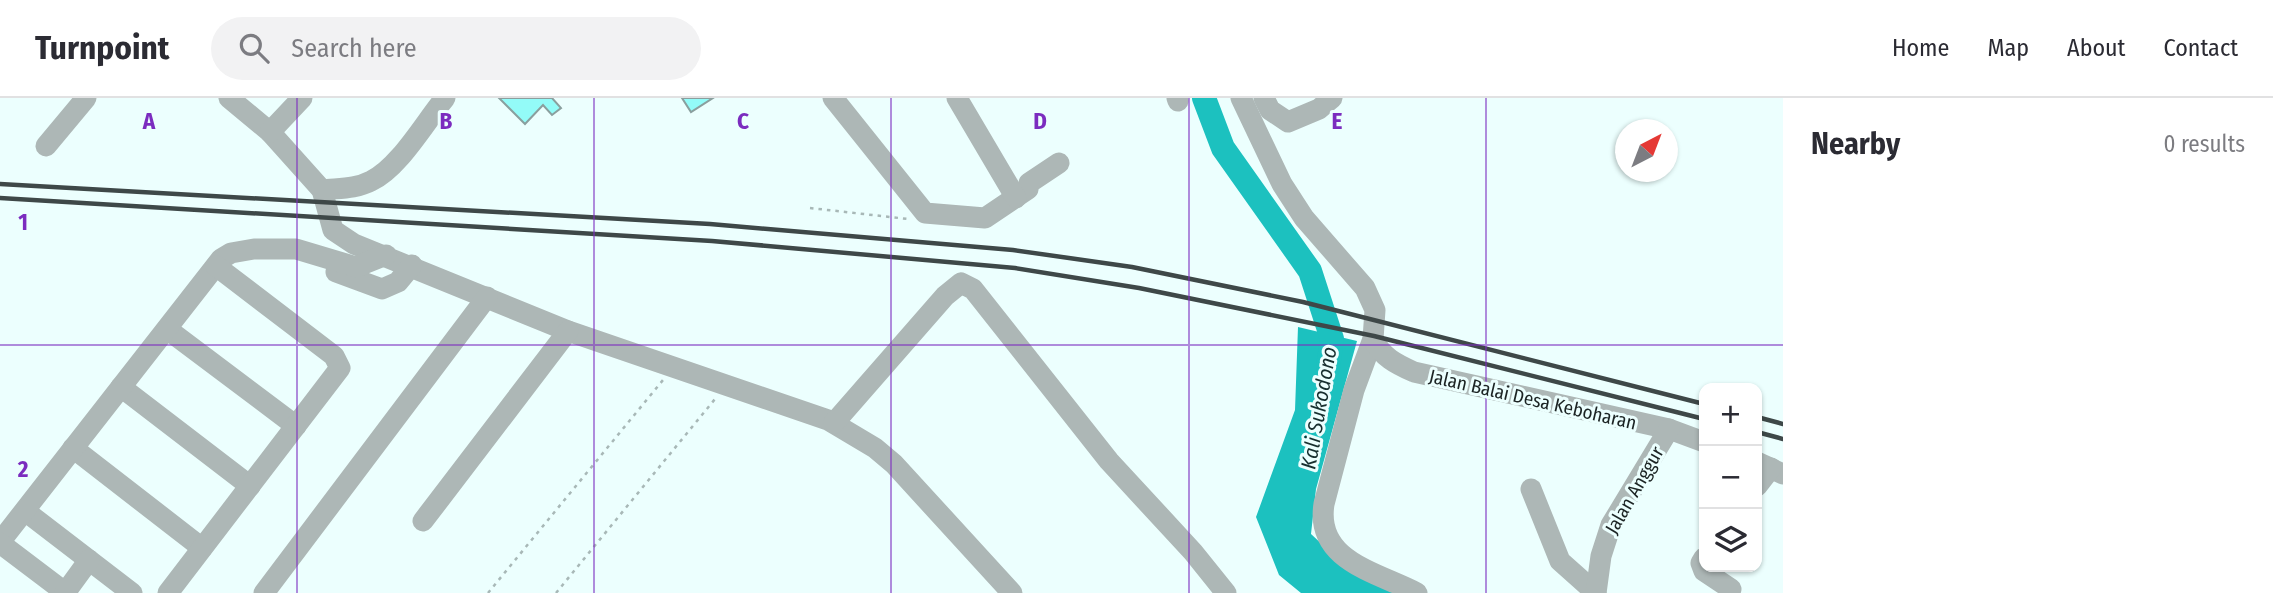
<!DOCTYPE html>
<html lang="en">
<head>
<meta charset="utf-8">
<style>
  :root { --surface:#fff; --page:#f2f2f3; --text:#2b2b33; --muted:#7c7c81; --line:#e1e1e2 }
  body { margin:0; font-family:"Fira Sans Condensed",sans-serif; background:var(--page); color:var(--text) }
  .controls { position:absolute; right:21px; bottom:21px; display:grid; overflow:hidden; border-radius:14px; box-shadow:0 2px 5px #0004 }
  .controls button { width:63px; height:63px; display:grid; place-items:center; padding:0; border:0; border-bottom:2px solid var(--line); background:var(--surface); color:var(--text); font:35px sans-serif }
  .compass { position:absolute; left:1615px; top:21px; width:63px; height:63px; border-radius:50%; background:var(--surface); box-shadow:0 2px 5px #0004; rotate:42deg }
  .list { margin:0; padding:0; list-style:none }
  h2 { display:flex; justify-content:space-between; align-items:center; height:91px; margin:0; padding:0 28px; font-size:30px }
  h2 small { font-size:23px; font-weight:400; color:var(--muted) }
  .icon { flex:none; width:38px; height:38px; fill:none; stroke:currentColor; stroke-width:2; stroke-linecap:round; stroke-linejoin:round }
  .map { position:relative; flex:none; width:1783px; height:495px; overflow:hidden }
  header { display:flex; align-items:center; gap:42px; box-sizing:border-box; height:98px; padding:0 35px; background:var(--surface); border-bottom:2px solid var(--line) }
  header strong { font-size:33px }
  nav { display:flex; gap:38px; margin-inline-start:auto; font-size:24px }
  .search { width:490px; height:63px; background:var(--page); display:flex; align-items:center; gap:18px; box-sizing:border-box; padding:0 24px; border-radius:38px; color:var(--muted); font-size:26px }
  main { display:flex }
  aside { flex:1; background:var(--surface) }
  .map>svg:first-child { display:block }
  .water { fill:#1cc1bf }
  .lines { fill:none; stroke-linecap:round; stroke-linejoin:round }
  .river { stroke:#1cc1bf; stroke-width:24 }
  .building { fill:#93fbf8; stroke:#8a9f9e; stroke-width:2 }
  .path { stroke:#a8b8b7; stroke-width:2.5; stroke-dasharray:3.5 5; stroke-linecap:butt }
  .minor { stroke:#adb7b6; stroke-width:21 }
  .rail { stroke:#3e4848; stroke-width:4.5 }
  .grid { fill:none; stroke:#7b2cbf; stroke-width:2; stroke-opacity:0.55 }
  .labels { text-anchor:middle; stroke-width:6; stroke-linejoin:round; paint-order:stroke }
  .street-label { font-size:19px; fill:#1c2424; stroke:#ecfffe }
  .water-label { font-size:21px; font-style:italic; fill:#172f2f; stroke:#ecfffe }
  .grid-label { font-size:23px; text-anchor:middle; font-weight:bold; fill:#7b2cbf; stroke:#ecfffe; stroke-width:6; stroke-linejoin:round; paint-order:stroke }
</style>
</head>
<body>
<header>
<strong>Turnpoint</strong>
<div class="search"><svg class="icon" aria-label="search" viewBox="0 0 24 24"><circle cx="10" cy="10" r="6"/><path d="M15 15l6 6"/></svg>Search here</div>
<nav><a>Home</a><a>Map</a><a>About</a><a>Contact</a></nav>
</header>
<main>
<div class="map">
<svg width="1783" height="495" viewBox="0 0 1783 495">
  <rect width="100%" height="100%" fill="#ecfffe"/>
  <!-- water -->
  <polygon class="water" points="1298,229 1357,243 1316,391 1311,436 1341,464 1408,495 1301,495 1279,477 1256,419 1295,312"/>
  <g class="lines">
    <!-- river -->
    <polyline class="river" points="1204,0 1223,50 1310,173 1332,241 1328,269"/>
  </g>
  <!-- building -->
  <g class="building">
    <polygon points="499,0 552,0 561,10 552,17 543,7 525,26"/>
    <polygon points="682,0 713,0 691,14"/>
  </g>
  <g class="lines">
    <!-- path -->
    <g class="path">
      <polyline points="810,110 908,121"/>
      <polyline points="488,495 663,282"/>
      <polyline points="556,495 715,301"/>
    </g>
    <!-- minor -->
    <g class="minor">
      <polyline points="229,0 270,34 322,92 333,132 354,146 568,233 828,322 875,350 894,366 1012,495"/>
      <polyline points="833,0 925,115 985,120 1028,91 1029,85 1059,65"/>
      <polyline points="957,0 1016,100"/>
      <polyline points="1177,0 1178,3"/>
      <path d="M1241,0L1282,86L1304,120L1365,190L1375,212L1373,241L1354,292L1324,406C1315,463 1377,474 1417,495"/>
      <polyline points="1264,0 1270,12 1288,24 1319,11 1332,0"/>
      <polyline points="270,34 302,0"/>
      <polyline points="46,48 86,0"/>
      <path d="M322,92C338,90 356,91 371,83C399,70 425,24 445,0"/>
      <polyline points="336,174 382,191 398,184 412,167"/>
      <polyline points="167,231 296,328"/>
      <path d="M1373,241C1382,259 1396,266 1414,274L1669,331L1704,344"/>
      <polyline points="121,289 250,388"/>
      <polyline points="834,325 945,198 961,185 973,191 1109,363 1193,454 1226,495"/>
      <polyline points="73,350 202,450"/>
      <polyline points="1757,364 1783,376"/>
      <polyline points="1757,388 1771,370"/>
      <polyline points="1531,391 1560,463 1596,495"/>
      <polyline points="25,413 132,495"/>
      <polyline points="423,423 568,233"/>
      <polyline points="0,444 221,161 231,155 254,151 296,151 356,169 386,157"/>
      <polyline points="0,445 66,495"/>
      <polyline points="1704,460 1701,465 1704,473 1731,491"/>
      <polyline points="65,495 89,462"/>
      <polyline points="168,495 340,270 334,258 216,168"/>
      <polyline points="264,495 487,199"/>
      <polyline points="1596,495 1601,458 1611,427 1669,331"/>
    </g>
    <!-- rail -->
    <g class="rail">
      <polyline points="0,86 710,126 1013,152 1132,169 1303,204 1704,306"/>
      <polyline points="0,100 712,143 1015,170 1139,190 1374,238 1704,321"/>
      <polyline points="1757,319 1783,326"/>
      <polyline points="1757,334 1783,341"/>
    </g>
  </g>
  <!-- grid -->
  <path class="grid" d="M297,0V495M594,0V495M891,0V495M1189,0V495M1486,0V495M0,247H1783"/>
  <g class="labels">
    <!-- street labels -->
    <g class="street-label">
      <text transform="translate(1533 301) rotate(13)" y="7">Jalan Balai Desa Keboharan</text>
      <text transform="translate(1634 392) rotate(-60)" y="7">Jalan Anggur</text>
    </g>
    <!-- water labels -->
    <g class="water-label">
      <text transform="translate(1319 310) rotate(-80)" y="7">Kali Sukodono</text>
    </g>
  </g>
  <g class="grid-label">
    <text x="149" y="31">A</text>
    <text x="446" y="31">B</text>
    <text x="743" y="31">C</text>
    <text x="1040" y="31">D</text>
    <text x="1337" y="31">E</text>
    <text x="23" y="132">1</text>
    <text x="23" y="379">2</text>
  </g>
</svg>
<div class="controls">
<button>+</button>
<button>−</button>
<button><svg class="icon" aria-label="layers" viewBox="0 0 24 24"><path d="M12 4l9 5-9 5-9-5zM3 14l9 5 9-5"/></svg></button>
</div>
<svg class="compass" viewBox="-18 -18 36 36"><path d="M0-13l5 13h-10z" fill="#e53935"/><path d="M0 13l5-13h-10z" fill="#7c7c81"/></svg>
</div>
<aside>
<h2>Nearby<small>0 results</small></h2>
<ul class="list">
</ul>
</aside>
</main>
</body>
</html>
